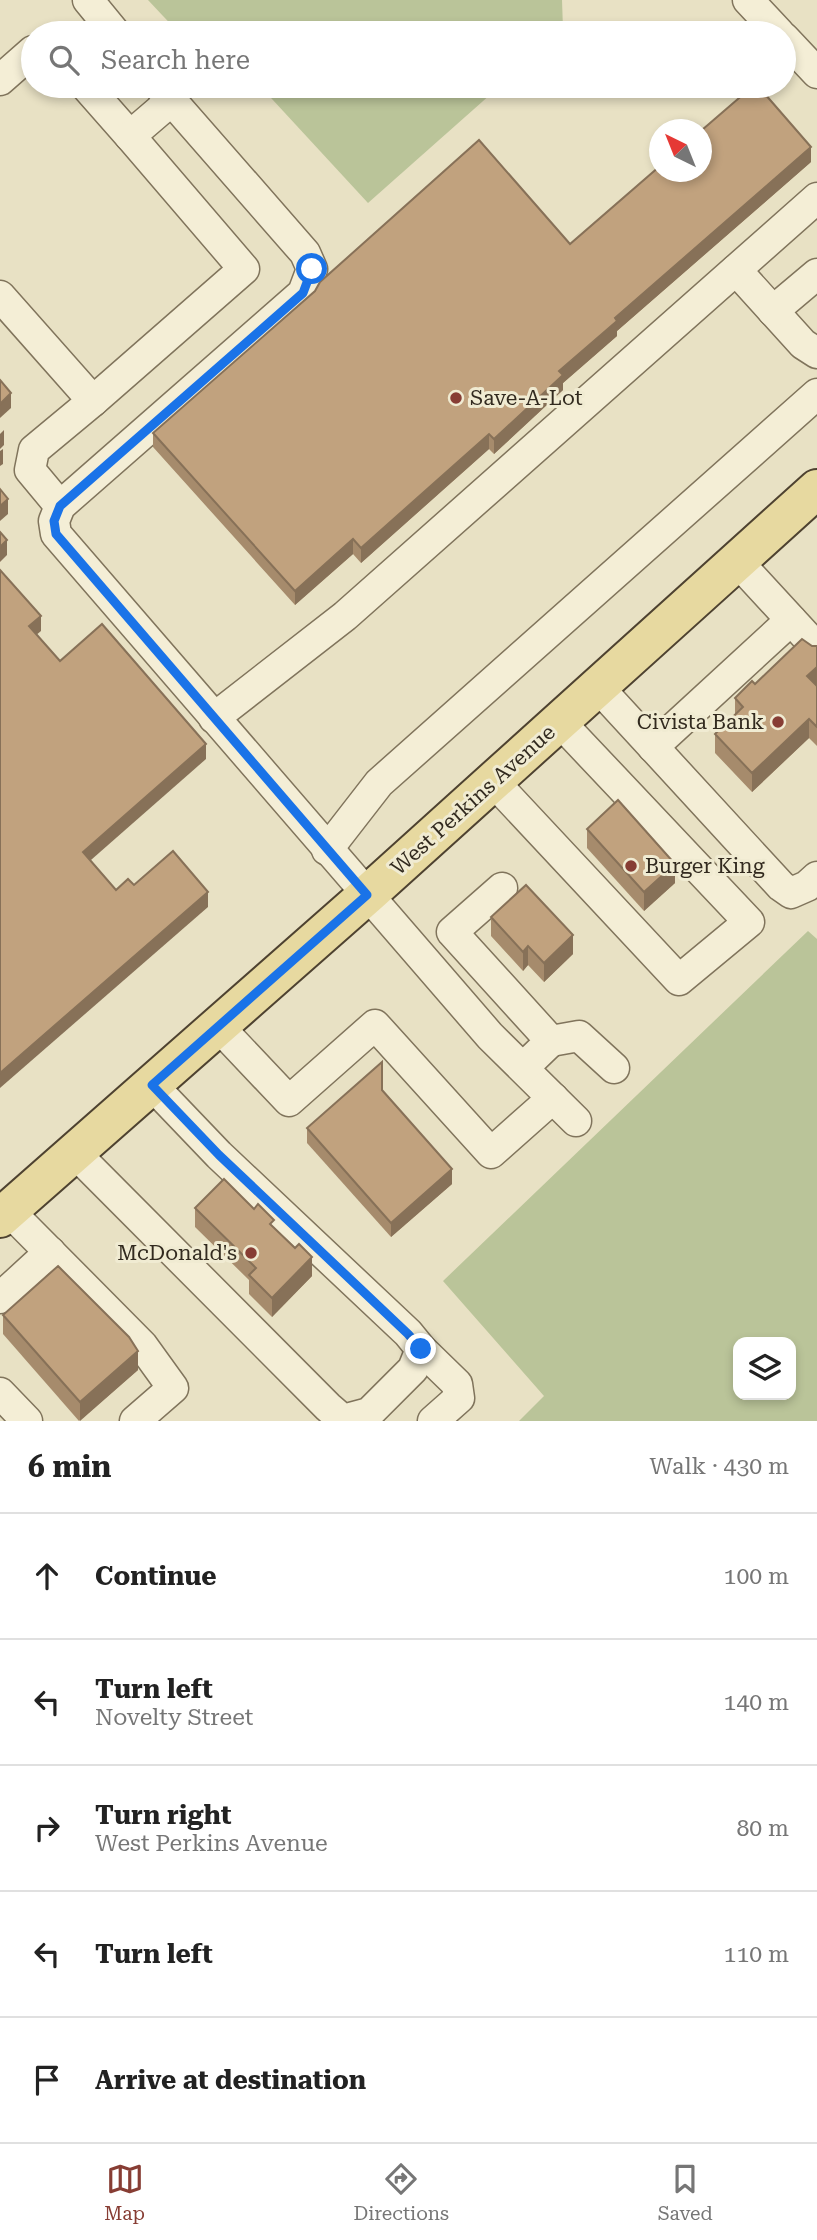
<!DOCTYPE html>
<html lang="en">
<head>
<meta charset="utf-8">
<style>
  :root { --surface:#fff; --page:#f6f6f6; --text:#222; --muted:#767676; --line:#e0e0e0; --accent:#873d34 }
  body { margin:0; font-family:"Roboto Serif",serif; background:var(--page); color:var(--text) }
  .controls { position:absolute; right:21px; bottom:21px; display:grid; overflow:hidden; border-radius:14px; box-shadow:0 4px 10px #0003 }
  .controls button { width:63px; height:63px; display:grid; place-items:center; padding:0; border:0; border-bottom:2px solid var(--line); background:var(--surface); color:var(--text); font:35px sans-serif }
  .compass { position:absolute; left:649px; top:119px; width:63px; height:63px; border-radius:50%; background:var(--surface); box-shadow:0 4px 10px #0003; rotate:317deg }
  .stop { position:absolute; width:21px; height:21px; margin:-16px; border:5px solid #1a73e8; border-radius:50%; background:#fff }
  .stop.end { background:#1a73e8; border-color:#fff; box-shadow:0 2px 7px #0008 }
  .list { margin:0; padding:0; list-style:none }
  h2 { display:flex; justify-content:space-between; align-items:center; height:91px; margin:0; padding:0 28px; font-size:30px }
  h2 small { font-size:23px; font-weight:400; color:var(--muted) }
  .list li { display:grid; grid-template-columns:46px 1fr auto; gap:21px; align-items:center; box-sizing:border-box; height:126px; padding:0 28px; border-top:2px solid var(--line) }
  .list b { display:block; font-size:26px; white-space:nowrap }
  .list p { margin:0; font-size:23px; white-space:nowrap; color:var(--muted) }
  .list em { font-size:23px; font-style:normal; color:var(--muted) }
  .icon { flex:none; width:38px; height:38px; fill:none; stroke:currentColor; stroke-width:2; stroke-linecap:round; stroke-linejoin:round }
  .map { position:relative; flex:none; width:817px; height:1421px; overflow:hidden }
  .search { position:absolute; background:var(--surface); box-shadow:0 4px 10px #0003; left:21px; right:21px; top:21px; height:77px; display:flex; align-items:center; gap:18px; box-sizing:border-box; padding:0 24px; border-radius:38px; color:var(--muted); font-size:26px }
  .sheet { height:721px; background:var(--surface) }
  nav { display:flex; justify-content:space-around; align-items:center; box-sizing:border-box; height:98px; border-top:2px solid var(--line); background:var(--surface); font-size:19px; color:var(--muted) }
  nav a { display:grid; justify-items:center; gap:4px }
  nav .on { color:var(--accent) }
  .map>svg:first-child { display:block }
  .green { fill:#bac499; fill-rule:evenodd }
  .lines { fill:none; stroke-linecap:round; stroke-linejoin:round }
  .minor-casing { stroke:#80745c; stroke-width:33 }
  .major-casing { stroke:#4e4230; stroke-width:42 }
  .minor { stroke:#f4eed6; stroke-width:30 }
  .major { stroke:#e7d9a0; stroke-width:38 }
  .wall { fill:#a68b6c }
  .shaded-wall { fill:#877158 }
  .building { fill:#c1a27e; stroke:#877158; stroke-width:2 }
  .route { stroke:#1a73e8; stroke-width:9 }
  .poi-dot { fill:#873d34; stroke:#f0ebd2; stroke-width:2.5 }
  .labels { text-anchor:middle; stroke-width:6; stroke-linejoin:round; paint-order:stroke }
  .poi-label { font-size:21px; fill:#322a1f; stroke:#f0ebd2; text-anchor:start }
  .street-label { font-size:21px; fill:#322a1f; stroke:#f0ebd2 }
</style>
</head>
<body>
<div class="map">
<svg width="817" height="1421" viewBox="0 0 817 1421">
  <rect width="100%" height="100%" fill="#e8e1c4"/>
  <!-- green -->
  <g class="green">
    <polygon points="148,0 562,0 563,29 558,33 179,33"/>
    <polygon points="260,86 500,86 368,203"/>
    <path d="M808,931L817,939V1421H519L544,1396L443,1281ZM791,1342V1395H738V1342Z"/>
  </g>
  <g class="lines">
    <defs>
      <g id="minor">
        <polyline points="88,0 115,33"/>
        <polyline points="748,0 779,33"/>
        <polyline points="784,38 817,73"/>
        <polyline points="0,80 33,51"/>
        <polyline points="86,86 130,136 172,100"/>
        <polyline points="159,86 305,253 312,269 303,293 60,506 54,521 56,534 490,1036 576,1121"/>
        <polyline points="736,270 803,344 817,353"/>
        <polyline points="0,296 93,401 34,450 30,470 60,506"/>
        <polyline points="773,311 817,274"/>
        <polyline points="93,401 244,269 130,136"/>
        <polyline points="737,561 817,648"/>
        <polyline points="598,687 781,886 791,893 807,886 817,877"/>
        <polyline points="214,718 345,616 817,198"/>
        <polyline points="653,747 791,620"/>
        <polyline points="493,781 679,980 749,922 559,721"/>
        <polyline points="327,850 379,783 817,394"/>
        <polyline points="502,888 452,932 551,1041 523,1068"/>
        <polyline points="218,1026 289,1101 375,1025 491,1153 553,1098"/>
        <polyline points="551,1041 579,1036 614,1068"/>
        <polyline points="75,1153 328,1407 343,1420 369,1413 413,1369 421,1349 408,1333 219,1155 152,1085"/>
        <polyline points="9,1211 142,1345 173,1388 135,1421"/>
        <polyline points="0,1298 50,1252"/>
        <polyline points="421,1349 457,1384 459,1398 433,1421"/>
        <polyline points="0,1393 27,1421"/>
      </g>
      <polyline id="major" points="0,1218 367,895 817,489"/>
    </defs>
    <!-- minor casing -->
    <use href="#minor" class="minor-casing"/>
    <!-- major casing -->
    <use href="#major" class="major-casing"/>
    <!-- minor -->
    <use href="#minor" class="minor"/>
    <!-- major -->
    <use href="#major" class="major"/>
  </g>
  <!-- wall -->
  <g class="wall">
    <polygon points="811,162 617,331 617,336 563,383 563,390 494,454 489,449 361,563 353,554 295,605 153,447 153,433 570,244"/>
    <polygon points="817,646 817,746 809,738 752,792 715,753 715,734 735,715 735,698 755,684"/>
    <polygon points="587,829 675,883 644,911 587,848"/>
    <polygon points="491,917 573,954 544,982 528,965 523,971 491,936"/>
    <polygon points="382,1090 452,1184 391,1237 307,1143 307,1128"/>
    <polygon points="195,1208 274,1228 312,1276 272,1317 249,1294 249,1280 195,1227"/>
    <polygon points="3,1315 138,1370 79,1421 3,1334"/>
  </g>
  <!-- shaded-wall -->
  <g class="shaded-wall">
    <polygon points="811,147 811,162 617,331 617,336 563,383 563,390 494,454 494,439 559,371 615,318"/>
    <polygon points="11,393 11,408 0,418 0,404"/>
    <polygon points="4,430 4,445 0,449 0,434"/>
    <polygon points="489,434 489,449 361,563 361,548"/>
    <polygon points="3,449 3,464 0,466 0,451"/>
    <polygon points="8,499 8,514 0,521 0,506"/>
    <polygon points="353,539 353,554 295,605 295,591"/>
    <polygon points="7,540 7,555 0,562 0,547"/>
    <polygon points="41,616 41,631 29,641 29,626"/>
    <polygon points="817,667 817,686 807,676"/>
    <polygon points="809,719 809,738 752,792 752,773"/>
    <polygon points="206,744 206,759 83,867 83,852"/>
    <polygon points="675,864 675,883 644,911 644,892"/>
    <polygon points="208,892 208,907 0,1088 0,1073"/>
    <polygon points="573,935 573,954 544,982 544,963"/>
    <polygon points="528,946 528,965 523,971 523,952"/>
    <polygon points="452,1169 452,1184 391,1237 391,1223"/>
    <polygon points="312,1257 312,1276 272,1317 272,1298"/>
    <polygon points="138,1351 138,1370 80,1421 80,1402"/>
  </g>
  <!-- building -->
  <g class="building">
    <polygon points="753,86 758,86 811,147 615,318 617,321 559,371 563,375 494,439 489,434 361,548 353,539 295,591 153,433 315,291 320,282 479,140 570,244 660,166 660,172 702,172 702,130"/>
    <polygon points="0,380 11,393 0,404"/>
    <polygon points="0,489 8,499 0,506"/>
    <polygon points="0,532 7,540 0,547"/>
    <polygon points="0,570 41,616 29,626 60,661 102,624 206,744 83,852 116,890 128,879 134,885 173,851 208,892 0,1073"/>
    <polygon points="802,639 812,646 817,646 817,667 807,676 817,686 817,727 809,719 752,773 715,734 743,707 735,698 752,681 755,684"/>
    <polygon points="618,800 675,864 644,892 587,829"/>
    <polygon points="526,885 573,935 544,963 528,946 523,952 491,917"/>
    <polygon points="382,1062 382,1090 452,1169 391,1223 307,1128"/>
    <polygon points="224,1179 254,1209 258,1204 274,1220 270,1224 295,1248 299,1244 312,1257 272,1298 249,1275 256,1268 195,1208"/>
    <polygon points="58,1266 129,1337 138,1351 80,1402 3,1315"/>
  </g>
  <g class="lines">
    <!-- route -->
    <polyline class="route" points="312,269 303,293 60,506 54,521 56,534 367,895 152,1085 219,1155 408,1334 421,1349"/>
  </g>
  <!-- markers -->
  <g class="poi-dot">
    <circle cx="456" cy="398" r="7"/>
    <circle cx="778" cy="722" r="7"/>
    <circle cx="631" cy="866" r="7"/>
    <circle cx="251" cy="1253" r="7"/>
  </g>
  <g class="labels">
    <!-- poi labels -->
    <g class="poi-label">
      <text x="470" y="405">Save-A-Lot</text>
      <text x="764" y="729" text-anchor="end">Civista Bank</text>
      <text x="645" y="873">Burger King</text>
      <text x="237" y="1260" text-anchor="end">McDonald's</text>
    </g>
    <!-- street labels -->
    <g class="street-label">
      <text transform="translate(473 800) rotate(-42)" y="7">West Perkins Avenue</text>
    </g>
  </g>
</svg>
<div class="controls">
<button><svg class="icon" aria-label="layers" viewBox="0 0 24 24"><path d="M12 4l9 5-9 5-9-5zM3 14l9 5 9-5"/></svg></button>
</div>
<svg class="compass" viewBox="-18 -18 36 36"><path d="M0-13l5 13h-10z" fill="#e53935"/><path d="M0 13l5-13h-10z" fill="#767676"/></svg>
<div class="stop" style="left:312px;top:269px"></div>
<div class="stop end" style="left:421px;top:1349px"></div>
<div class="search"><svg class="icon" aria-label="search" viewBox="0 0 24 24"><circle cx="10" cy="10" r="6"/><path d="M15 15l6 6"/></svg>Search here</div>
</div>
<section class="sheet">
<h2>6 min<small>Walk · 430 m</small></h2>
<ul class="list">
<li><svg class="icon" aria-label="ahead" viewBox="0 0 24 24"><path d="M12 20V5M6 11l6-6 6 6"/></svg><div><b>Continue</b></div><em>100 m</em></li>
<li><svg class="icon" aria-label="left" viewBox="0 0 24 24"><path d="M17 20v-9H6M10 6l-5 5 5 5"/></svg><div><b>Turn left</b><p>Novelty Street</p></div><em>140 m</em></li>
<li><svg class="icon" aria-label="right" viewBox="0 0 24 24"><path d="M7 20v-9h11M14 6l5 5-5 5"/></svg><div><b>Turn right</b><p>West Perkins Avenue</p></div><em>80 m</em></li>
<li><svg class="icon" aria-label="left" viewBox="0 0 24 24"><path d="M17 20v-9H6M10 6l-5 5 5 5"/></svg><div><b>Turn left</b></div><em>110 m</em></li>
<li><svg class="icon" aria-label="arrive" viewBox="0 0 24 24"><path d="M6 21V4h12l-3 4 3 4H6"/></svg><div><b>Arrive at destination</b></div></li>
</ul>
</section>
<nav>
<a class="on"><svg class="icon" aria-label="map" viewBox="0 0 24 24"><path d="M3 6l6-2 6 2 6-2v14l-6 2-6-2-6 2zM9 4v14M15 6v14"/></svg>Map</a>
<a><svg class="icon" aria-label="directions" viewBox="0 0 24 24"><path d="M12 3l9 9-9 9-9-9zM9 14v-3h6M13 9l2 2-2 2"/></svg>Directions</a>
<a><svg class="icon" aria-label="saved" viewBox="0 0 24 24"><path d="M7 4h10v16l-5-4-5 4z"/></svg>Saved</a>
</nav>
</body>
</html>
